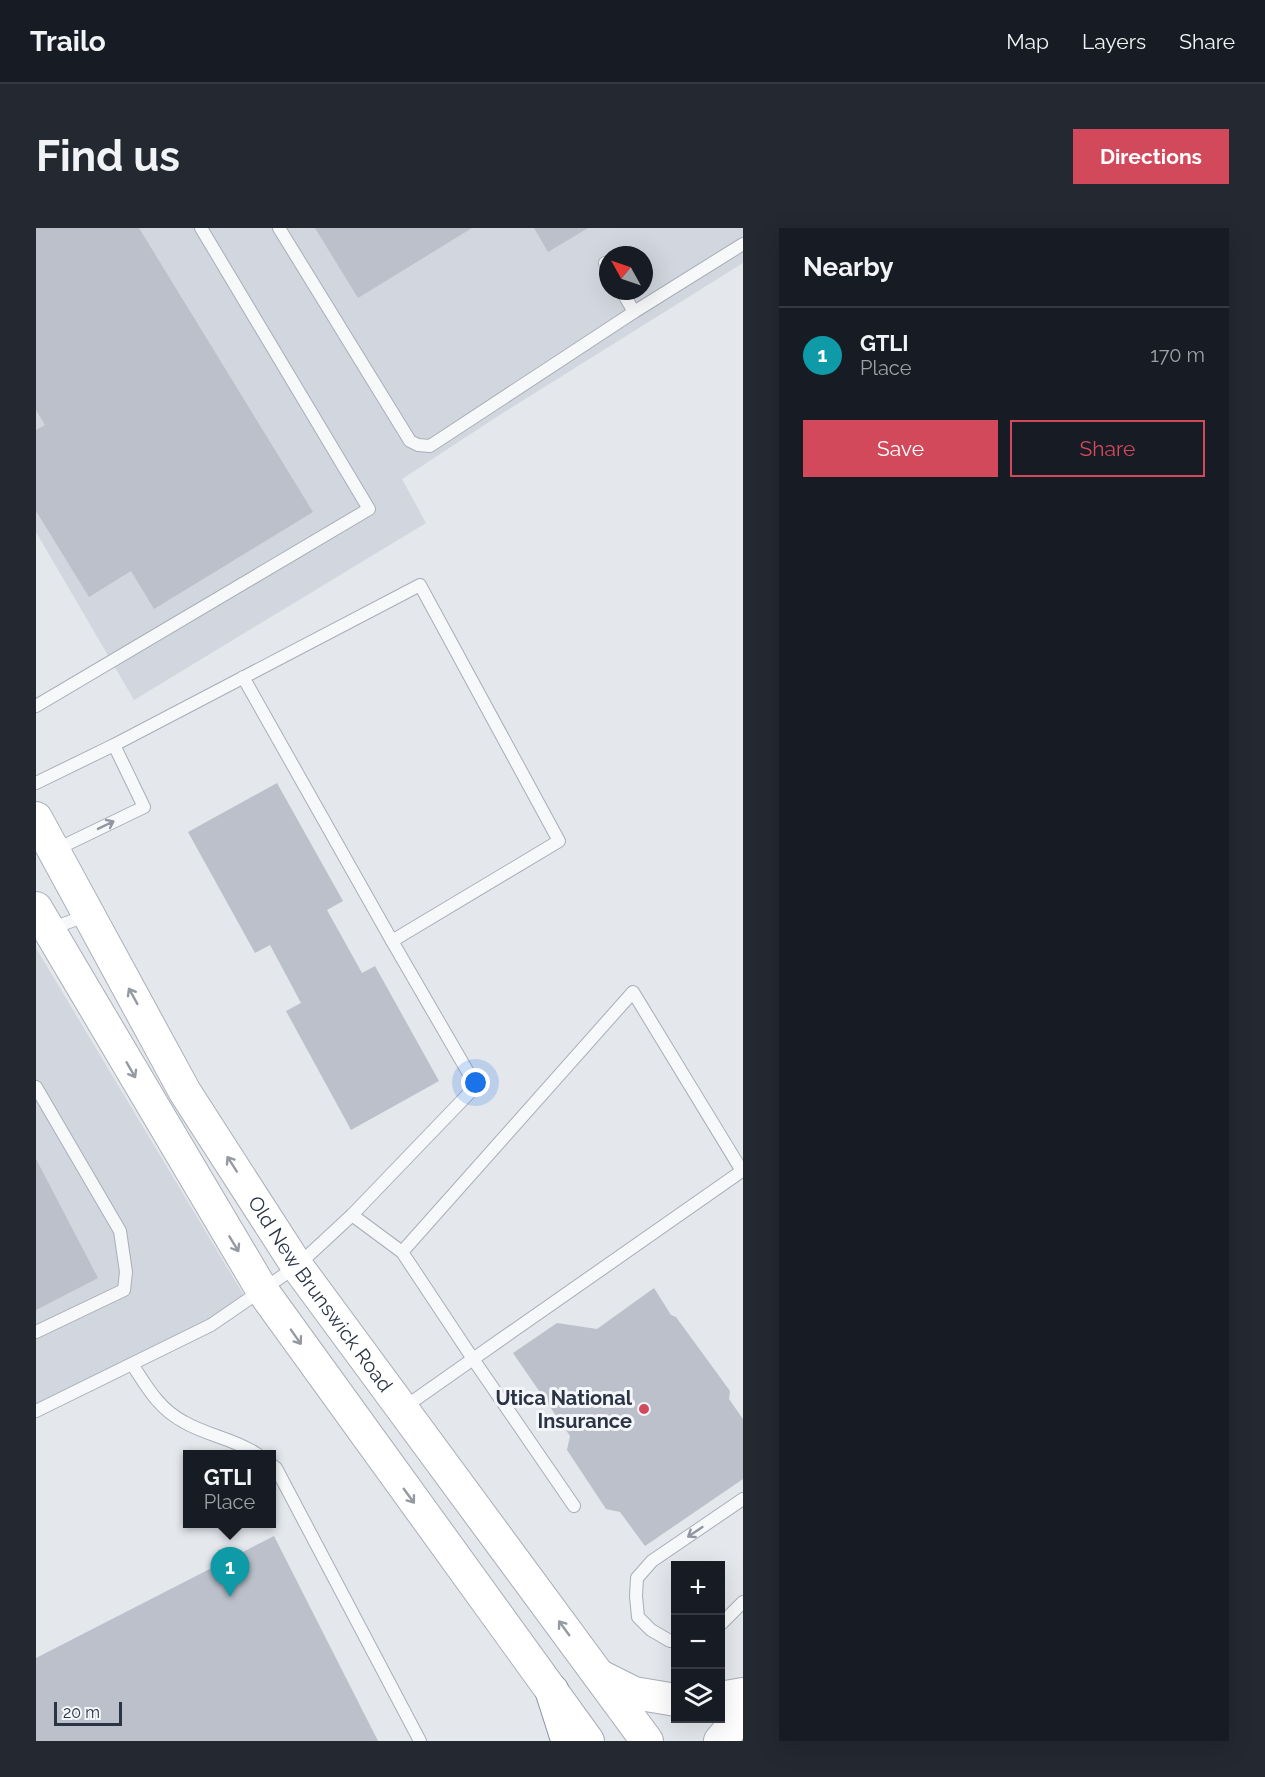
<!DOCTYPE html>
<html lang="en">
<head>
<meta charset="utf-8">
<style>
  :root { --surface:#171b24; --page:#242831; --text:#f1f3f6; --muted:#9ea1a6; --line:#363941; --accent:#d1495b }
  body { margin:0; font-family:Raleway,sans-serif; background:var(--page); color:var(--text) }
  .controls { position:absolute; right:18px; bottom:18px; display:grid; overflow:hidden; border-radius:0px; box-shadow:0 6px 24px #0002 }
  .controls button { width:54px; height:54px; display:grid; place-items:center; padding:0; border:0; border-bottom:2px solid var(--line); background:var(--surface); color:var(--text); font:30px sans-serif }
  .compass { position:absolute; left:563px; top:18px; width:54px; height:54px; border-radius:50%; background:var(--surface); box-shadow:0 6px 24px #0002; rotate:310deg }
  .scale { position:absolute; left:18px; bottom:15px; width:68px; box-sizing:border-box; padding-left:6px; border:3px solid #2b3445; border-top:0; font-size:16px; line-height:21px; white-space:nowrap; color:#2b3445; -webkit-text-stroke:4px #f4f6f9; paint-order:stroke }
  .you { position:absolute; left:440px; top:855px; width:21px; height:21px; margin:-15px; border:4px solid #fff; border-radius:50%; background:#1a73e8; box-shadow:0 0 0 9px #1a73e833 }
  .badge { display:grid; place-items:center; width:39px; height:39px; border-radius:50%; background:var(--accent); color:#fff; font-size:20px; font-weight:700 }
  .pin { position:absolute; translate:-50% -50px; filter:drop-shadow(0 2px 3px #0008) }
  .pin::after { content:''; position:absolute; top:32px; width:21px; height:18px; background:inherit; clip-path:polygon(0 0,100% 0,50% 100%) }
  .popup { position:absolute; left:147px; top:1222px; width:93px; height:78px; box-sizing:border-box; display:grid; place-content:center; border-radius:0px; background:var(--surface); filter:drop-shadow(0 2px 4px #0005); font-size:20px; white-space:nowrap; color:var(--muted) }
  .popup b { font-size:22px; color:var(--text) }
  .popup::after { content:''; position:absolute; left:50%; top:100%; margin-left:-12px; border:12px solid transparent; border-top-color:var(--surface) }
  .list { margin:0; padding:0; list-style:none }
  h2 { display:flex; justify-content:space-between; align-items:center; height:78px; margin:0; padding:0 24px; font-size:26px }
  h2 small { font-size:20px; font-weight:400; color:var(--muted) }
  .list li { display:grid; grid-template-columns:39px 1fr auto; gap:18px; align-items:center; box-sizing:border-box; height:96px; padding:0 24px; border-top:2px solid var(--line) }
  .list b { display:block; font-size:22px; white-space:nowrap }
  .list p { margin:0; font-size:20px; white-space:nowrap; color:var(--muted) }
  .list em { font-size:20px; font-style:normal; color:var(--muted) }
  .actions { display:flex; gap:12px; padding:18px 24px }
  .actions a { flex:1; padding:14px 0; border:2px solid var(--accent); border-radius:0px; text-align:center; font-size:21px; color:var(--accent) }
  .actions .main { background:var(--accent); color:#fff }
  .icon { flex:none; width:33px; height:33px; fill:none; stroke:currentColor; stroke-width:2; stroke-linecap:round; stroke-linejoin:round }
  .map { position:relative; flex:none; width:707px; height:1513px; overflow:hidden; border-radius:0px }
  header { display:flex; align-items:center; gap:36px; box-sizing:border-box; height:84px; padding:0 30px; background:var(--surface); border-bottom:2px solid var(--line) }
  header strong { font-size:28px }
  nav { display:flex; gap:33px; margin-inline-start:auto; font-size:21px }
  .intro { display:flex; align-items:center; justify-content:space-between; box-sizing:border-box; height:144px; padding:0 36px }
  h1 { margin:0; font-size:42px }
  .button { padding:15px 27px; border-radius:0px; background:var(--accent); color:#fff; font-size:21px; font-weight:700 }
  main { display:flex; gap:36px; padding:0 36px }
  aside { flex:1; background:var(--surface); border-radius:0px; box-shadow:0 6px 24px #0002 }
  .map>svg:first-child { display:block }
  .built { fill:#d2d6de; fill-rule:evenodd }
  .building { fill:#bbc0ca }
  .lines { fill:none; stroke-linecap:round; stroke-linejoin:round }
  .service-casing { stroke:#a9aeb7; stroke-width:14 }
  .secondary-casing { stroke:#a9aeb7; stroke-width:34 }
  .trunk-casing { stroke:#8b94a3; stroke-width:35 }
  .service { stroke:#f7f8fa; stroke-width:12 }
  .secondary { stroke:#fff; stroke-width:32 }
  .trunk { stroke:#fff; stroke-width:33 }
  .oneway { stroke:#9196a0 }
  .oneway2 { stroke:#959aa2 }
  .poi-dot { fill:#d1495b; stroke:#f4f6f9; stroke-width:2 }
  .labels { text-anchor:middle; stroke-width:6; stroke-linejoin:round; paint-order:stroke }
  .street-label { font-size:20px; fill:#2b3445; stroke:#f4f6f9 }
  .poi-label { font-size:20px; font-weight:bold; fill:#2b3445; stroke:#f4f6f9; text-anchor:end }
</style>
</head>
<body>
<header>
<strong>Trailo</strong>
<nav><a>Map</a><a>Layers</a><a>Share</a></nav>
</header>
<div class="intro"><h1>Find us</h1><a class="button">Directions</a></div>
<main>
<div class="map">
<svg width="707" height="1513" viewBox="0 0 707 1513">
  <rect width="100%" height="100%" fill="#e4e7ec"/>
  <!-- built -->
  <g class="built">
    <path d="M0,0H707V35L462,188L366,251L390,295L98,472L0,304ZM572,27H608V63H572Z"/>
    <polygon points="0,720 210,1071 0,1181"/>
  </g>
  <!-- building -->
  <g class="building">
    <polygon points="0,0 103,0 277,284 118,381 95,343 53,369 0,283 0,202 9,197 0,182"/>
    <polygon points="279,0 436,0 322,70"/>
    <polygon points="498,0 552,0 512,24"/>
    <polygon points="241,555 307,673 291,682 326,745 339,738 403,853 315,902 250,783 265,775 234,717 219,725 152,604"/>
    <polygon points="0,931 62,1050 0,1082"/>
    <polygon points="618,1060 635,1087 640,1089 694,1163 693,1171 707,1191 707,1251 609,1318 584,1284 570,1281 531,1222 534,1208 477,1125 521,1095 561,1101"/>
    <polygon points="238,1308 342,1513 0,1513 0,1430"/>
  </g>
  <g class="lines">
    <defs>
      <g id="service">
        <polyline points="243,0 374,213 382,217 394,218 598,84 707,16"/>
        <polyline points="569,35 572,40"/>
        <polyline points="586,63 598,84"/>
        <polyline points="0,478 333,281 165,0"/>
        <polyline points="78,517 384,357 523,613 356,713 207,449"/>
        <polyline points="0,555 78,517 108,579 19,622"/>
        <polyline points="14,701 52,687"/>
        <polyline points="0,859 84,1003 90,1044 88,1062 0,1104"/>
        <polyline points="316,987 366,1024 437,1131 706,943 597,764 366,1024"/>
        <path d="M96,1136C111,1159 123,1181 148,1194C172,1208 197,1210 221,1226"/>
        <polyline points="366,1181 437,1131 538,1278"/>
        <polyline points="0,1183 175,1097 261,1038 316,987 440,858 356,713"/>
        <polyline points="236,1237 240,1240 384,1513"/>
        <polyline points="684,1397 707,1374"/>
        <polyline points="640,1412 634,1413 615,1402 602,1389 600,1368 601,1350 616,1333 707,1271"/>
      </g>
      <g id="secondary">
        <path id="s1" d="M0,590L149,864L261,1038L611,1513"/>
        <polyline points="0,680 226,1062 552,1513"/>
        <polyline points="564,1448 598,1465 640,1472"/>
        <polyline points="684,1470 707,1466"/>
        <polyline points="684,1513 707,1486"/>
      </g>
      <polyline id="trunk" points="516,1463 532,1513"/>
    </defs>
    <!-- service casing -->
    <use href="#service" class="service-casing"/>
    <!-- secondary casing -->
    <use href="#secondary" class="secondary-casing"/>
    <!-- trunk casing -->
    <use href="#trunk" class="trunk-casing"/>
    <!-- service -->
    <use href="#service" class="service"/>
    <!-- secondary -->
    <use href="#secondary" class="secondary"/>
    <!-- trunk -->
    <use href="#trunk" class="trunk"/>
  </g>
  <!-- one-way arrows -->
  <defs><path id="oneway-shaft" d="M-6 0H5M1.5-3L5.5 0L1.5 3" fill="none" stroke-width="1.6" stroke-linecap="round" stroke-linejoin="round" transform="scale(1.5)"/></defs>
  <g class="oneway">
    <use href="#oneway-shaft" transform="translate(70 597) rotate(-26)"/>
    <use href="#oneway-shaft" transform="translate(659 1304) rotate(146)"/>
  </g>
  <g class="oneway2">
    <use href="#oneway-shaft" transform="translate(97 768) rotate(-119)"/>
    <use href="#oneway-shaft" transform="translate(95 842) rotate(60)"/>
    <use href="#oneway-shaft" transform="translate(196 936) rotate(-123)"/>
    <use href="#oneway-shaft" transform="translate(198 1016) rotate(59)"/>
    <use href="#oneway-shaft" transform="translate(260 1109) rotate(55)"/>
    <use href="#oneway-shaft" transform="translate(373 1268) rotate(54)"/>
    <use href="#oneway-shaft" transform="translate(528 1400) rotate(-126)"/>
  </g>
  <!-- markers -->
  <circle class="poi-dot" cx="608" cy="1181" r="6"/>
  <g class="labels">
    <!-- street labels -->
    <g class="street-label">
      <text dy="7" stroke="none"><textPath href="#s1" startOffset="555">Old New Brunswick Road</textPath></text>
    </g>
    <!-- poi labels -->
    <g class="poi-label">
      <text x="596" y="1177">Utica National<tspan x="596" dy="23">Insurance</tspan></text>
    </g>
  </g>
</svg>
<div class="controls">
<button>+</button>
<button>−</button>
<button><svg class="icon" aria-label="layers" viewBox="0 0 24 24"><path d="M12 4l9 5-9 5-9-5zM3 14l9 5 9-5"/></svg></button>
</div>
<svg class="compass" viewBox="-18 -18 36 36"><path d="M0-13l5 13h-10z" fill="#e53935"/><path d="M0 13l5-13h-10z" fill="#9ea1a6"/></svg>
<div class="scale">20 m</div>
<div class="you"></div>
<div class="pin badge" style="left:194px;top:1369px;background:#0f9aa8">1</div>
<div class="popup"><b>GTLI</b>Place</div>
</div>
<aside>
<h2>Nearby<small></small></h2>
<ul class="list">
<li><span class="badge" style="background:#0f9aa8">1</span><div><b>GTLI</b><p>Place</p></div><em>170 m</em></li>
</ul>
<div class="actions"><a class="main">Save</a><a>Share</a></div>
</aside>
</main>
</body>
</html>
